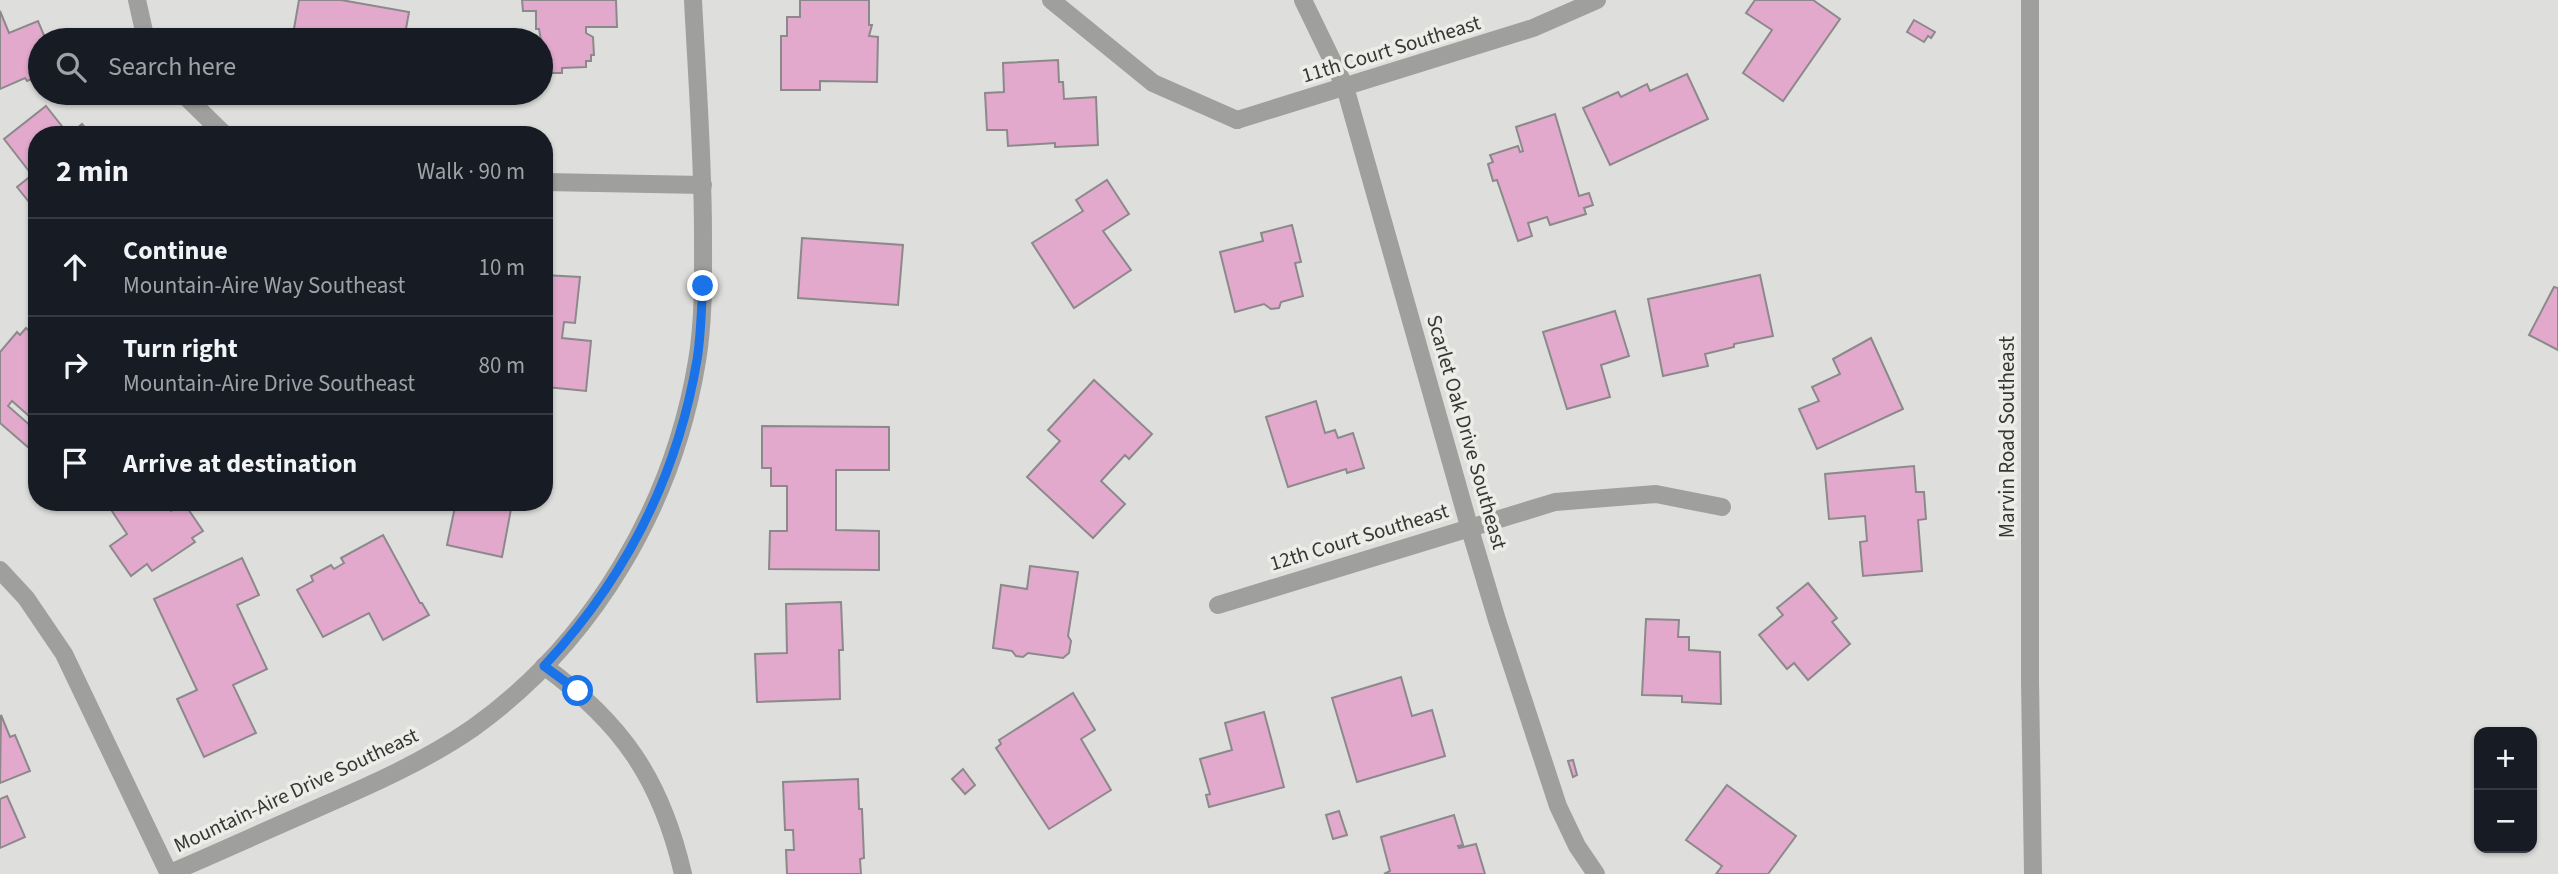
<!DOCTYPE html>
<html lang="en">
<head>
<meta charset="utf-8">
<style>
  :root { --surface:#171b24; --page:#20242c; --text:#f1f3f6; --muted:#9ea1a6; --line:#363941 }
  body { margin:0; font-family:"Source Sans 3",sans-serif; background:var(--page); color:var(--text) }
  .controls { position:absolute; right:21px; bottom:21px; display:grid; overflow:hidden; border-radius:14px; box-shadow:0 2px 5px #0004 }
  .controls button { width:63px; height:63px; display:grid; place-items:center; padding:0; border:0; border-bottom:2px solid var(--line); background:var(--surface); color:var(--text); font:35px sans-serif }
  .stop { position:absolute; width:21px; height:21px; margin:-16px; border:5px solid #1a73e8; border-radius:50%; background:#fff }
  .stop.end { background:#1a73e8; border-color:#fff; box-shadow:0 2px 7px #0008 }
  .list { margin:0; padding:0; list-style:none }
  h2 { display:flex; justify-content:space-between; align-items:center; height:91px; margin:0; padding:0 28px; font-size:30px }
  h2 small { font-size:23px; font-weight:400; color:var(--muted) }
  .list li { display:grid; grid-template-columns:46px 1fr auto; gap:21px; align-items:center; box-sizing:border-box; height:98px; padding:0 28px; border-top:2px solid var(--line) }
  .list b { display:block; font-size:26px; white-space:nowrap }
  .list p { margin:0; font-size:23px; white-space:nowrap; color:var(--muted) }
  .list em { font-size:23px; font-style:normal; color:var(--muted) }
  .icon { flex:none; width:38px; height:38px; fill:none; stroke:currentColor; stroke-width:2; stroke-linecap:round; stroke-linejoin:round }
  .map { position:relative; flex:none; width:2558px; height:874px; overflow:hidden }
  .search { position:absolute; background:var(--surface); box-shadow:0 2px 5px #0004; left:28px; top:28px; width:525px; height:77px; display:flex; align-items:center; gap:18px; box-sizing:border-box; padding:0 24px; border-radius:38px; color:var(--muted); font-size:26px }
  .panel { position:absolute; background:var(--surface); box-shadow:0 2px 5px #0004; left:28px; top:126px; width:525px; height:385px; border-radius:28px }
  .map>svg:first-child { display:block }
  .building { fill:#e2a9cd; stroke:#8c898b; stroke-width:2 }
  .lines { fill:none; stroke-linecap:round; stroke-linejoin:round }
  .service { stroke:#9f9f9d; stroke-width:18 }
  .minor { stroke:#9f9f9d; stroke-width:18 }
  .tertiary { stroke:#9f9f9d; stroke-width:18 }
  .route { stroke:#1a73e8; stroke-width:9 }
  .labels { text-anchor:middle; stroke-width:7; stroke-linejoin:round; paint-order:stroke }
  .street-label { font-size:21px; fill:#363735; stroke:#ecede9 }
</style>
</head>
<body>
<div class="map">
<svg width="2558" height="874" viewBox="0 0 2558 874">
  <rect width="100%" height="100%" fill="#dedfdc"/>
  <!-- building -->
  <g class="building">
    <polygon points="299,0 341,0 409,12 404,40 292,40"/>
    <polygon points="522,0 616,0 617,27 586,27 586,33 593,37 594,55 591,55 591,61 586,61 586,67 562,68 562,73 541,73 541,40 539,29 536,29 536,11 523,11"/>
    <polygon points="800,0 869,0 869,25 872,25 869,36 878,37 877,82 820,81 820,90 781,90 781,36 787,36 787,17 800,17"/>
    <polygon points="1755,0 1813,0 1840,19 1783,101 1743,73 1772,30 1746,13"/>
    <polygon points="0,11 9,33 38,21 46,40 40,40 40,75 27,81 25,78 0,89"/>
    <polygon points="1914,20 1935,32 1931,38 1928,36 1924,42 1907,32"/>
    <polygon points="250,32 292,40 249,40"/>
    <polygon points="1058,60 1059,82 1063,82 1064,99 1096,97 1098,145 1055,147 1055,143 1008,146 1007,130 987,130 985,93 1004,92 1003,63"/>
    <polygon points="1687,74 1708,119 1610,165 1583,108 1618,92 1621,97 1647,84 1650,91"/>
    <polygon points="46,106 69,135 82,124 91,135 37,135 37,212 17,187 32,175 4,139"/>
    <polygon points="1555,114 1579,196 1589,193 1593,205 1584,208 1586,214 1550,225 1547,217 1528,223 1532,236 1518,241 1497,180 1493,181 1488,164 1493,162 1490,155 1518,146 1520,152 1523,151 1516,127"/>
    <polygon points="1107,180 1129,214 1103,231 1131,270 1074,308 1032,243 1083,211 1076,200"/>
    <polygon points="1292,225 1301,262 1295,263 1303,296 1281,302 1279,308 1271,309 1264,304 1235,312 1220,252 1263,241 1261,233"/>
    <polygon points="802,238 903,245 898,305 798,298"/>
    <polygon points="544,275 580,277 575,323 564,322 562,338 591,341 586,391 547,387 547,382 544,382"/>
    <polygon points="1760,275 1773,336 1734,344 1734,347 1705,354 1708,366 1663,376 1648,299"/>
    <polygon points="2554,287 2558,288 2558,350 2529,335"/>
    <polygon points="1615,311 1629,356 1601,365 1610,397 1567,409 1543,332"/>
    <polygon points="26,328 37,338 37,423 12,401 8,406 33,428 37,424 37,455 0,423 0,352 17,332 20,335"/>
    <polygon points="1871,338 1903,409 1817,449 1799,409 1819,401 1812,387 1840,374 1833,359"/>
    <polygon points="1094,380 1152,434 1129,459 1125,455 1101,481 1125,504 1093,538 1027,477 1060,441 1048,430"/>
    <polygon points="1316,401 1325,433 1335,430 1338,438 1353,433 1364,468 1347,473 1346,469 1288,487 1266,417"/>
    <polygon points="762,426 889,427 889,470 836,470 836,530 879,531 879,570 769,569 770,531 787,531 787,486 771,486 771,468 762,468"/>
    <polygon points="1914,466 1916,492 1924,492 1926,519 1918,520 1922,571 1863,576 1860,542 1867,541 1865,516 1829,519 1825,474"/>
    <polygon points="106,502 165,502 171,511 184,503 203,531 192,538 195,542 152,571 147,564 131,576 110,546 127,534"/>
    <polygon points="456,502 516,502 515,510 511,509 502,557 447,545"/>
    <polygon points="383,535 420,603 422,603 429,615 383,640 369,613 323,637 297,590 313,581 311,576 331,565 334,569 344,563 341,558"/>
    <polygon points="242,558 259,595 237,605 267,669 233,685 256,733 204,757 177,699 197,690 154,599"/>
    <polygon points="1030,566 1078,572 1068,636 1071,641 1069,653 1063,658 1028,653 1023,657 1016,656 1012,651 993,648 1001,585 1027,589"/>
    <polygon points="1808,583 1837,618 1832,622 1850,644 1808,680 1794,663 1787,669 1759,635 1783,615 1777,608"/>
    <polygon points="841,602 843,650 839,650 840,699 757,702 755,654 787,653 786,604"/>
    <polygon points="1646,619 1679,620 1678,637 1689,637 1689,650 1720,652 1721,704 1682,702 1682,696 1642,695"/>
    <polygon points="1401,677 1412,716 1432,710 1445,756 1357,782 1332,698"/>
    <polygon points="1073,693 1095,730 1081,739 1111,790 1049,829 996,748 1001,744 999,740"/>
    <polygon points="1264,712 1284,787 1209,807 1206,795 1210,794 1200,759 1232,750 1225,723"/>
    <polygon points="1,715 10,737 15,735 30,771 0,783"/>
    <polygon points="1573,760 1577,775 1573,777 1568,761"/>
    <polygon points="963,769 975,785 965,794 952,779"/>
    <polygon points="858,779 859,809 862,809 864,858 860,859 861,874 787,874 786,850 794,850 793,830 785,830 783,782"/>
    <polygon points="1727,785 1796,836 1768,874 1716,874 1722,866 1686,840"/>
    <polygon points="7,796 25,837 0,848 0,799"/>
    <polygon points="1339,811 1347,835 1333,839 1326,815"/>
    <polygon points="1454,815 1463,845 1458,846 1459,848 1476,844 1485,874 1384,874 1390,871 1381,837"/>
  </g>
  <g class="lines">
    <!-- service -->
    <polyline class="service" points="1051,0 1153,83 1237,120"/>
    <!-- minor -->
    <g class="minor">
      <polyline points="137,0 146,40"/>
      <polyline points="1303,0 1345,87 1469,526 1497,620 1558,806 1577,846 1596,874"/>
      <polyline points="182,93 225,135"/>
      <polyline points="1237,120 1533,28 1597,0"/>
      <polyline points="544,182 703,185"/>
      <polyline points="0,570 26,598 64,654 169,874"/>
      <polyline points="1218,605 1555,502 1656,494 1722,507"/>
      <path d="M544,666C622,723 661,779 683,874"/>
      <path d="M168,874C219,852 270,829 320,807C373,784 425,761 473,728C593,642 673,506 697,361C704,319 703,276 703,235C703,156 697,78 693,0"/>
    </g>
    <!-- tertiary -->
    <polyline class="tertiary" points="2030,0 2030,681 2033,874"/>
  </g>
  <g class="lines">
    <!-- route -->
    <path class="route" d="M578,691L544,666C625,579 677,478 697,360C701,336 701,311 703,286"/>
  </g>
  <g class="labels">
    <!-- street labels -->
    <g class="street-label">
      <text transform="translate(1391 49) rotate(-17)" y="7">11th Court Southeast</text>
      <text transform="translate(1467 432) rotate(74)" y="7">Scarlet Oak Drive Southeast</text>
      <text transform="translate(2007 437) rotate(-90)" y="7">Marvin Road Southeast</text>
      <text transform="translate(1359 537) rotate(-17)" y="7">12th Court Southeast</text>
      <text transform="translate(296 790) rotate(-25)" y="7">Mountain-Aire Drive Southeast</text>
    </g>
  </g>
</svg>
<div class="controls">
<button>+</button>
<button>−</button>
</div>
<div class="stop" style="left:578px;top:691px"></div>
<div class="stop end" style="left:703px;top:286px"></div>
<div class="search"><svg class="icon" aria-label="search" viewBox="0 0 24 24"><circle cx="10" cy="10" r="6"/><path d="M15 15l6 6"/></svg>Search here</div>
<section class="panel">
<h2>2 min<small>Walk · 90 m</small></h2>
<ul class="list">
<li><svg class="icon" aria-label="ahead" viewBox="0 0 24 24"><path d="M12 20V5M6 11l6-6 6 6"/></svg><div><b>Continue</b><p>Mountain-Aire Way Southeast</p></div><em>10 m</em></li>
<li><svg class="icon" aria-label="right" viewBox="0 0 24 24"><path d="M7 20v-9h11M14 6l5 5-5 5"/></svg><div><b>Turn right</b><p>Mountain-Aire Drive Southeast</p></div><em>80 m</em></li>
<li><svg class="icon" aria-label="arrive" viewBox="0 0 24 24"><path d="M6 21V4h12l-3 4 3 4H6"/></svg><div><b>Arrive at destination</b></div></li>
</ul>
</section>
</div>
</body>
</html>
